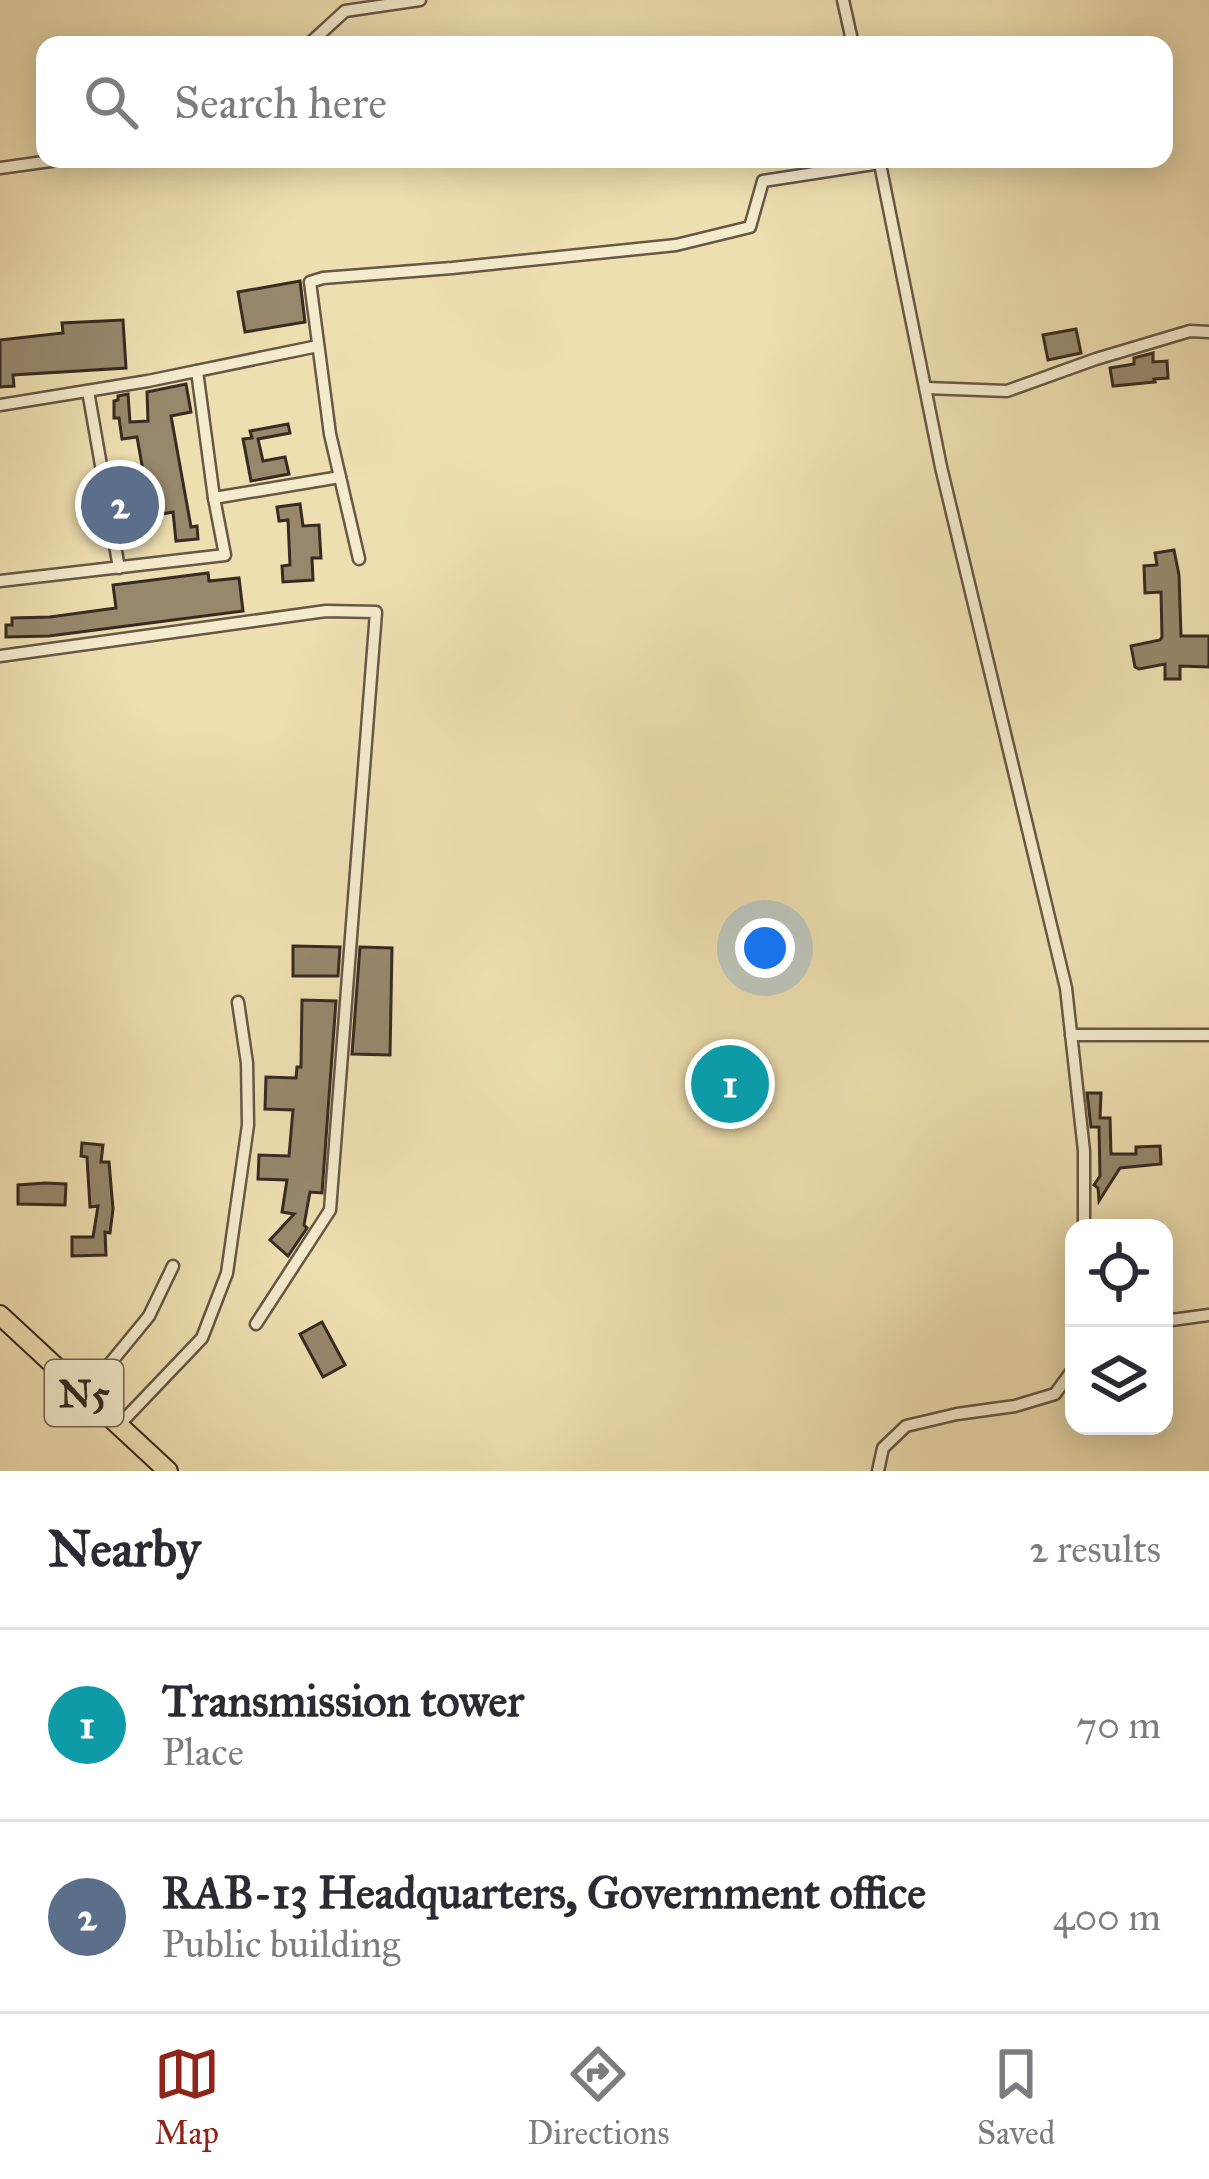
<!DOCTYPE html>
<html lang="en">
<head>
<meta charset="utf-8">
<style>
  :root { --surface:#fff; --page:#f7f7f7; --text:#2b2b33; --muted:#7c7c81; --line:#e1e1e2; --accent:#8f2418 }
  body { margin:0; font-family:"IM FELL Great Primer",serif; background:var(--page); color:var(--text) }
  .controls { position:absolute; right:36px; bottom:36px; display:grid; overflow:hidden; border-radius:24px; box-shadow:0 6px 30px #0003 }
  .controls button { width:108px; height:108px; display:grid; place-items:center; padding:0; border:0; border-bottom:3px solid var(--line); background:var(--surface); color:var(--text); font:60px sans-serif }
  .you { position:absolute; left:765px; top:948px; width:42px; height:42px; margin:-30px; border:9px solid #fff; border-radius:50%; background:#1a73e8; box-shadow:0 0 0 18px #1a73e833 }
  .badge { display:grid; place-items:center; width:78px; height:78px; border-radius:50%; background:var(--accent); color:#fff; font-size:39px; font-weight:700 }
  .pin { position:absolute; translate:-50% -50%; border:6px solid #fff; box-shadow:0 3px 12px #0006 }
  .list { margin:0; padding:0; list-style:none }
  h2 { display:flex; justify-content:space-between; align-items:center; height:156px; margin:0; padding:0 48px; font-size:51px }
  h2 small { font-size:39px; font-weight:400; color:var(--muted) }
  .list li { display:grid; grid-template-columns:78px 1fr auto; gap:36px; align-items:center; box-sizing:border-box; height:192px; padding:0 48px; border-top:3px solid var(--line) }
  .list b { display:block; font-size:45px; white-space:nowrap }
  .list p { margin:0; font-size:39px; white-space:nowrap; color:var(--muted) }
  .list em { font-size:39px; font-style:normal; color:var(--muted) }
  .icon { flex:none; width:66px; height:66px; fill:none; stroke:currentColor; stroke-width:2; stroke-linecap:round; stroke-linejoin:round }
  .map { position:relative; flex:none; width:1209px; height:1471px; overflow:hidden }
  .search { position:absolute; background:var(--surface); box-shadow:0 6px 30px #0003; left:36px; right:36px; top:36px; height:132px; display:flex; align-items:center; gap:30px; box-sizing:border-box; padding:0 42px; border-radius:24px; color:var(--muted); font-size:45px }
  .sheet { height:540px; background:var(--surface) }
  nav { display:flex; justify-content:space-around; align-items:center; box-sizing:border-box; height:168px; border-top:3px solid var(--line); background:var(--surface); font-size:33px; color:var(--muted) }
  nav a { display:grid; justify-items:center; gap:6px }
  nav .on { color:var(--accent) }
  .map>svg:first-child { display:block }
  .building { fill:#97886c; stroke:#382a23; stroke-width:3 }
  .lines { fill:none; stroke-linecap:round; stroke-linejoin:round }
  .street-casing { stroke:#665746; stroke-width:15 }
  .highway-casing { stroke:#382a23; stroke-width:22 }
  .street { stroke:#f4eacc; stroke-width:10 }
  .highway { stroke:#eedfb0; stroke-width:18 }
  .labels { text-anchor:middle; stroke-width:12; stroke-linejoin:round; paint-order:stroke }
  .shield { fill:#f4eacc; stroke:#706456; stroke-width:3 }
  .shield-label { font-size:39px; font-weight:bold; fill:#382a23 }
</style>
</head>
<body>
<div class="map">
<svg width="1209" height="1471" viewBox="0 0 1209 1471">
  <rect width="100%" height="100%" fill="#eedfb0"/>
  <filter id="stains"><feTurbulence type="fractalNoise" baseFrequency=".00167" numOctaves="4"/><feColorMatrix values="0 0 0 0 .2 0 0 0 0 .09 0 0 0 0 .02 0 0 0 .5 -.17"/></filter>
  <radialGradient id="worn" r=".72"><stop offset=".6" stop-color="#630" stop-opacity="0"/><stop offset="1" stop-color="#630" stop-opacity=".3"/></radialGradient>
  <!-- building -->
  <g class="building">
    <polygon points="300,281 305,322 245,332 238,292"/>
    <polygon points="123,320 126,368 13,375 14,386 0,387 0,340 63,333 62,323"/>
    <polygon points="1076,329 1081,353 1048,360 1043,335"/>
    <polygon points="1153,353 1153,362 1167,361 1168,378 1154,379 1155,382 1113,386 1110,368 1134,364 1134,358"/>
    <polygon points="186,384 191,412 171,416 191,527 197,526 198,539 176,541 173,512 151,516 137,437 122,439 119,418 114,418 114,401 118,400 118,396 128,394 130,422 148,421 147,392"/>
    <polygon points="288,424 290,433 258,439 263,461 285,457 289,474 251,481 243,439 252,438 250,431"/>
    <polygon points="300,504 303,526 319,525 321,558 312,558 313,580 283,582 282,566 290,565 288,520 279,521 277,507"/>
    <polygon points="1174,550 1179,575 1181,636 1209,636 1209,667 1180,666 1180,679 1165,679 1165,664 1139,669 1135,667 1131,646 1160,640 1162,637 1161,592 1145,593 1144,566 1157,565 1155,553"/>
    <polygon points="208,573 209,581 239,578 243,611 49,636 6,637 6,625 12,625 12,618 50,617 116,608 113,585"/>
    <polygon points="293,946 340,947 338,976 293,976"/>
    <polygon points="360,947 392,948 390,1055 352,1054"/>
    <polygon points="302,1000 336,1001 322,1193 310,1192 304,1225 307,1228 288,1256 270,1240 294,1214 282,1212 287,1180 258,1179 259,1155 289,1156 293,1110 265,1109 266,1077 296,1078 297,1067 301,1067"/>
    <polygon points="1087,1093 1101,1093 1100,1118 1110,1118 1111,1154 1136,1154 1136,1147 1160,1146 1161,1164 1120,1168 1099,1201 1098,1188 1094,1185 1100,1176 1099,1127 1091,1127"/>
    <polygon points="82,1143 103,1145 101,1162 109,1162 113,1209 110,1233 105,1232 106,1255 72,1256 72,1237 93,1237 98,1206 90,1207 87,1157 81,1156"/>
    <polygon points="45,1183 66,1184 65,1205 18,1204 18,1185"/>
    <polygon points="322,1322 345,1365 323,1377 300,1334"/>
  </g>
  <g class="lines">
    <defs>
      <g id="street">
        <polyline points="843,0 853,45"/>
        <polyline points="308,45 345,11 420,0"/>
        <polyline points="879,159 941,467 1066,988 1084,1151 1084,1228"/>
        <polyline points="0,168 65,159"/>
        <polyline points="197,371 214,498"/>
        <polyline points="926,388 1007,391 1096,359 1190,331 1209,332"/>
        <polyline points="88,391 119,568"/>
        <polyline points="0,405 148,381 318,346"/>
        <polyline points="359,559 330,434 310,282 323,278 452,268 676,245 750,227 763,181 880,163"/>
        <polyline points="0,581 225,555 214,498 340,477"/>
        <polyline points="0,656 326,611 376,612 330,1210 256,1324"/>
        <polyline points="1071,1035 1209,1035"/>
        <polyline points="1164,1321 1209,1315"/>
        <polyline points="85,1394 149,1316 173,1266"/>
        <polyline points="119,1425 202,1338 227,1273 248,1125 247,1063 238,1002"/>
        <polyline points="878,1471 883,1448 906,1426 957,1414 1015,1406 1055,1394 1074,1368"/>
      </g>
      <polyline id="highway" points="0,1315 168,1471"/>
    </defs>
    <!-- street casing -->
    <use href="#street" class="street-casing"/>
    <!-- highway casing -->
    <use href="#highway" class="highway-casing"/>
    <!-- street -->
    <use href="#street" class="street"/>
    <!-- highway -->
    <use href="#highway" class="highway"/>
  </g>
  <g class="labels">
    <!-- shield labels -->
    <rect class="shield" x="45" y="1360" width="78" height="66" rx="9"/>
    <g class="shield-label">
      <text x="84" y="1407">N5</text>
    </g>
  </g>
  <rect width="100%" height="100%" filter="url(#stains)"/>
  <rect width="100%" height="100%" fill="url(#worn)"/>
</svg>
<div class="controls">
<button><svg class="icon" aria-label="locate" viewBox="0 0 24 24"><circle cx="12" cy="12" r="6"/><path d="M12 2v4M12 18v4M2 12h4M18 12h4"/></svg></button>
<button><svg class="icon" aria-label="layers" viewBox="0 0 24 24"><path d="M12 4l9 5-9 5-9-5zM3 14l9 5 9-5"/></svg></button>
</div>
<div class="you"></div>
<div class="pin badge" style="left:730px;top:1084px;background:#0f9aa8">1</div>
<div class="pin badge" style="left:120px;top:505px;background:#5c6f8a">2</div>
<div class="search"><svg class="icon" aria-label="search" viewBox="0 0 24 24"><circle cx="10" cy="10" r="6"/><path d="M15 15l6 6"/></svg>Search here</div>
</div>
<section class="sheet">
<h2>Nearby<small>2 results</small></h2>
<ul class="list">
<li><span class="badge" style="background:#0f9aa8">1</span><div><b>Transmission tower</b><p>Place</p></div><em>70 m</em></li>
<li><span class="badge" style="background:#5c6f8a">2</span><div><b>RAB-13 Headquarters, Government office</b><p>Public building</p></div><em>400 m</em></li>
</ul>
</section>
<nav>
<a class="on"><svg class="icon" aria-label="map" viewBox="0 0 24 24"><path d="M3 6l6-2 6 2 6-2v14l-6 2-6-2-6 2zM9 4v14M15 6v14"/></svg>Map</a>
<a><svg class="icon" aria-label="directions" viewBox="0 0 24 24"><path d="M12 3l9 9-9 9-9-9zM9 14v-3h6M13 9l2 2-2 2"/></svg>Directions</a>
<a><svg class="icon" aria-label="saved" viewBox="0 0 24 24"><path d="M7 4h10v16l-5-4-5 4z"/></svg>Saved</a>
</nav>
</body>
</html>
